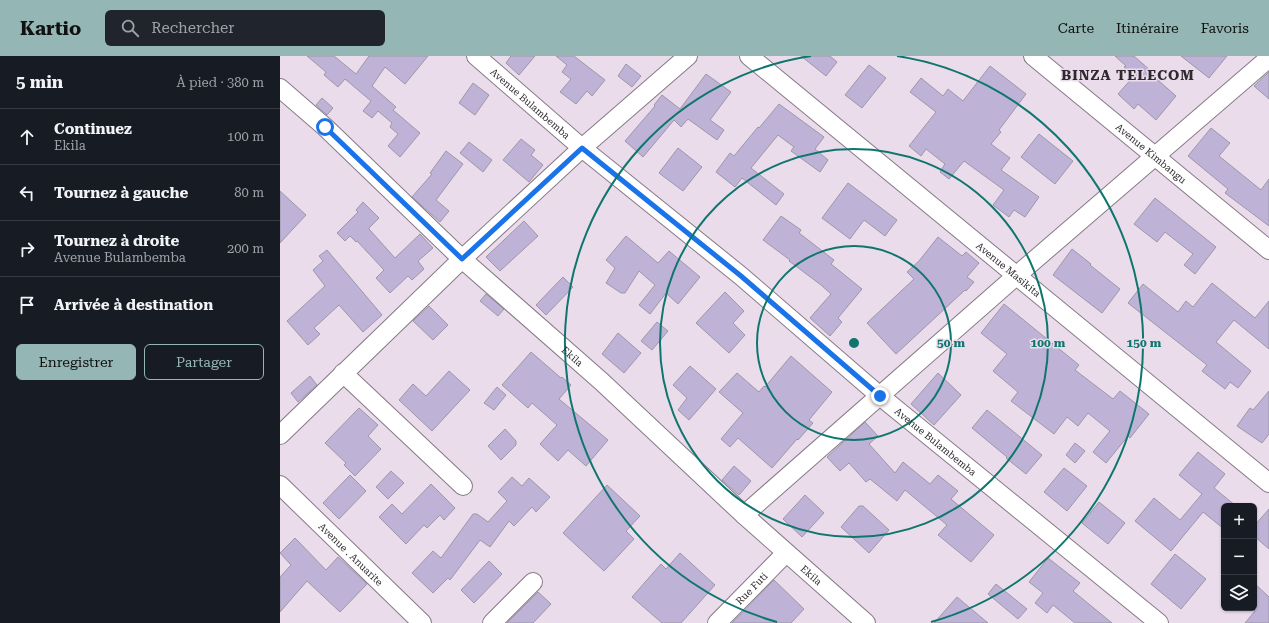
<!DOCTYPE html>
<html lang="fr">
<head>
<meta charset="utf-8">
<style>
  :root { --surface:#171b24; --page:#20242c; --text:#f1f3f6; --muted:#9ea1a6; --line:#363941; --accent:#94b6b4 }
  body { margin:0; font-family:"Roboto Serif",serif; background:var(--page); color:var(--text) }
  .controls { position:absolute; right:12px; bottom:12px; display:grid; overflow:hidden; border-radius:6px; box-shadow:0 1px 3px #0004 }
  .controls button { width:36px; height:36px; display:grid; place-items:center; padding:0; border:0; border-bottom:1px solid var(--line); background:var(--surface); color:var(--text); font:20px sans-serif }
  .stop { position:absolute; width:12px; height:12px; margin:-9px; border:3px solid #1a73e8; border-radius:50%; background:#fff }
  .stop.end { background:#1a73e8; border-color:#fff; box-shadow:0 1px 4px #0008 }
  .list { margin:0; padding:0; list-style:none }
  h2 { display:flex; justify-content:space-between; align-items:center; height:52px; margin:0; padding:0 16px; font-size:17px }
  h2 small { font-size:13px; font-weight:400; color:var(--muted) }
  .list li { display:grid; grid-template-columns:26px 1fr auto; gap:12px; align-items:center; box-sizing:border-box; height:56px; padding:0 16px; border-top:1px solid var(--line) }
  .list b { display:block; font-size:15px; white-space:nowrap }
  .list p { margin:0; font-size:13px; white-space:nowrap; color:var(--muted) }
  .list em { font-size:13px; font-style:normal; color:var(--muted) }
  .actions { display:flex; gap:8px; padding:12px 16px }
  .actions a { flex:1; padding:9px 0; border:1px solid var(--accent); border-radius:6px; text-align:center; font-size:14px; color:var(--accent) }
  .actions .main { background:var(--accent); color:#111 }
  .icon { flex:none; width:22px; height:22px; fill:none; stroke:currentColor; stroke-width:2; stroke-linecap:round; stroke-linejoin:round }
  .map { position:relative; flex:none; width:989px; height:567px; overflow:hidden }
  header { display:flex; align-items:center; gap:24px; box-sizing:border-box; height:56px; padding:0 20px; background:var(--accent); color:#111 }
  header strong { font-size:19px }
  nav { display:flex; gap:22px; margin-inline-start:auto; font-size:14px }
  .search { width:280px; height:36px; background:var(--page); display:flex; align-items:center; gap:10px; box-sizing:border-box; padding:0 14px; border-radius:6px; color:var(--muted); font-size:15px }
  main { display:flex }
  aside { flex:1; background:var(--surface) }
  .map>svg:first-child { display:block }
  .building { fill:#bfb2d7; stroke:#9d97a8 }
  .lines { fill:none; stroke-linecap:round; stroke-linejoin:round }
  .minor-casing { stroke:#867a87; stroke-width:20 }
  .minor { stroke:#fff; stroke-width:18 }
  .route { stroke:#1a73e8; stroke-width:5 }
  .ring { fill:none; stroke:#0f766e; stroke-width:2 }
  .labels { text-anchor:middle; stroke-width:3; stroke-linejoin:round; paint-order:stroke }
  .street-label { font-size:10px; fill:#2f2a2f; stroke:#ebdceb }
  .district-label { font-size:14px; font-weight:bold; letter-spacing:1px; fill:#2f2a2f; stroke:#ebdceb }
  .centre { fill:#0f766e; stroke:#ebdceb; stroke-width:2 }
  .ring-label { font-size:12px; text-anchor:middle; font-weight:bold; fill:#0f766e; stroke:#ebdceb; stroke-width:3; stroke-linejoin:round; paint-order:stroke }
</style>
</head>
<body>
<header>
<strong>Kartio</strong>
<div class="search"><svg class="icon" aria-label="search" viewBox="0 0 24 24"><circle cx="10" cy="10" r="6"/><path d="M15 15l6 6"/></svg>Rechercher</div>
<nav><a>Carte</a><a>Itinéraire</a><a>Favoris</a></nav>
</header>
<main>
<aside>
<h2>5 min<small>À pied · 380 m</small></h2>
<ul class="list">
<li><svg class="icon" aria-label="ahead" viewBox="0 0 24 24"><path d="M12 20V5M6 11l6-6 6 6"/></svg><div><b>Continuez</b><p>Ekila</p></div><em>100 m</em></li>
<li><svg class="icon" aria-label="left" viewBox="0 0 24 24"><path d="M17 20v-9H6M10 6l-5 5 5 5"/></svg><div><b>Tournez à gauche</b></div><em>80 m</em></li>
<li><svg class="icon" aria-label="right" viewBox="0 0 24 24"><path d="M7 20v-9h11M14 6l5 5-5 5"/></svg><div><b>Tournez à droite</b><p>Avenue Bulambemba</p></div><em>200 m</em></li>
<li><svg class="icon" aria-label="arrive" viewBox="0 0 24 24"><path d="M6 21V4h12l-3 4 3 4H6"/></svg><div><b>Arrivée à destination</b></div></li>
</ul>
<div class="actions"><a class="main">Enregistrer</a><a>Partager</a></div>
</aside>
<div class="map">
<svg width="989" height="567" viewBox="0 0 989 567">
  <rect width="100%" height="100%" fill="#ebdceb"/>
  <!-- building -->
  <g class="building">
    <polygon points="27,0 54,0 76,18 89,0 148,0 125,28 105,11 92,30 116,51 113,54 140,77 120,101 108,90 118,78 110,71 112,67 98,55 92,62 83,55 91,45 65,23 58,31 44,19 46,16"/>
    <polygon points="231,0 255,0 239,19 226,7"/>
    <polygon points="276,0 294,0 325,24 312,40 307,35 296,48 280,36 291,23 282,16 287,9"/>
    <polygon points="521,0 550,0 557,6 546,20"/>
    <polygon points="835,0 854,0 880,23 879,25 896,40 876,64 858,48 854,53 838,38 854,20 844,11 846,10"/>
    <polygon points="901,0 947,0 929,22"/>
    <polygon points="346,8 361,20 352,31 338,20"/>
    <polygon points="589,9 606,22 582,52 565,39"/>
    <polygon points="710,10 746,38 719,74 721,76 711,88 730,102 721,114 759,141 745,161 734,154 729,161 713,149 724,134 684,105 669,123 660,116 665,108 646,93 641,100 629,90 656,56 630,36 641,22 663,40 668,33 683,45"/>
    <polygon points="989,16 989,43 974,30"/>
    <polygon points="426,18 451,36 430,64 444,74 437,84 408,63 401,71 394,64 363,101 345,85 375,50 374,49 382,39 400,53"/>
    <polygon points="193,27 209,39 195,59 179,47"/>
    <polygon points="42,42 53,52 47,59 36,49"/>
    <polygon points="499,48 544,81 535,93 548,104 540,116 511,95 514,91 498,79 471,112 504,138 496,149 462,122 455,131 436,116 450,97 454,100 478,71 479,72"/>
    <polygon points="931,72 950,87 939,100 981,134 989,123 989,170 945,137 948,133 908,100"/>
    <polygon points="759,78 793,105 775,128 741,101"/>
    <polygon points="241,83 255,94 251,99 263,109 249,126 223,104"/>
    <polygon points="189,86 212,104 203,116 180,97"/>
    <polygon points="398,92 422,111 403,135 379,117"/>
    <polygon points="166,95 183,108 156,144 169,155 160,166 132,141 152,118 150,117"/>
    <polygon points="568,127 617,164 605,180 584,164 570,183 542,162"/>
    <polygon points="0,135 26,159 0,187"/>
    <polygon points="875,142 936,191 915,218 904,209 913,198 885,176 877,186 854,168"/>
    <polygon points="83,146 99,162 89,172 89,173 115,202 140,178 153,192 138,205 144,213 132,224 128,220 110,237 96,222 104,214 77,185 76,186 70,180 65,185 57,177 78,156 76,154"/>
    <polygon points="501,160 521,174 519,177 554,204 551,208 582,233 558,262 562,266 550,280 530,262 551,238 541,229 509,205 510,204 483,184"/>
    <polygon points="244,165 258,180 220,215 206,201"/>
    <polygon points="346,180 378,207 389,195 420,221 398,248 386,237 370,258 359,249 375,229 359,215 345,237 341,237 326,227 335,212 326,204"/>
    <polygon points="658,181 682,200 686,196 699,207 687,221 694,226 686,235 685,234 616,298 587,267 634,223 627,216 639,205"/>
    <polygon points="792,193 811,208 810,209 840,233 822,257 773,219"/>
    <polygon points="47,194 102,259 83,276 59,249 34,272 40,278 28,289 7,265 45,230 33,214 43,205 39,200"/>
    <polygon points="283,221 293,231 266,259 256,249"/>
    <polygon points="932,227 975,262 989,245 989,293 954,264 936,286 971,315 958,332 950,326 945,333 922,315 927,309 848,247 863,228 898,256 906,245 913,251"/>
    <polygon points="445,236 464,255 453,267 465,279 449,297 416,267"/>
    <polygon points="206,238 224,253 218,260 200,245"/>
    <polygon points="724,248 799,309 795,314 833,343 840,335 869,358 850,382 848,380 826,407 813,396 830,375 808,357 798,370 787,361 774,378 731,345 738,336 713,315 727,298 701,277"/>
    <polygon points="149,250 168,269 153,284 133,265"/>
    <polygon points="377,266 388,275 372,294 361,285"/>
    <polygon points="338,277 361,297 344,317 322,298"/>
    <polygon points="251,296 281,322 282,321 291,329 279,343 328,384 306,410 288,394 278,405 260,388 277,369 252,347 248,352 222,329"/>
    <polygon points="511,300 552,336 529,364 533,367 518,384 517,383 492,412 458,382 450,391 441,383 463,357 439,336 457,317 479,336 484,330 485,331"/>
    <polygon points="410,310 436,333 409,364 398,354 407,342 393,329"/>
    <polygon points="169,315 190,334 152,375 119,344 133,328 146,340"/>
    <polygon points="658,317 681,339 654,369 631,348"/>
    <polygon points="30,320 37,329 18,346 11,337"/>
    <polygon points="217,331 226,339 214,354 204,347"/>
    <polygon points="989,335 989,378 982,387 957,370 970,352 973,354"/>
    <polygon points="79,352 98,369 88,380 101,393 75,420 64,409 66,407 45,387"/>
    <polygon points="707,354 762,399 746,418 726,402 727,401 692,372"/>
    <polygon points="585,366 598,380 589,388 615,417 623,406 650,428 658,419 678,435 671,443 714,479 691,506 658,479 667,469 625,434 617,445 590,423 586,426 569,407 560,415 547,401"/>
    <polygon points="225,373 236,385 236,389 221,404 208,390"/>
    <polygon points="795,387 805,395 795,407 786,399"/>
    <polygon points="918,396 945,418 934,432 956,450 944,450 944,473 923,456 891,495 855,465 874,442 900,464 922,438 899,419"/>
    <polygon points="454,410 471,425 459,439 442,424"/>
    <polygon points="784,412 807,430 787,455 764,436"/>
    <polygon points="111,415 124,427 108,443 96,431"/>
    <polygon points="70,419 86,435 59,463 43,447"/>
    <polygon points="232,421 242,430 249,422 270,441 256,456 252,451 234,470 229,465 210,491 200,484 170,524 168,522 153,537 132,517 153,495 161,502 193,458 197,458 208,466 227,445 218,436"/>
    <polygon points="151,428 175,452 164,464 160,459 147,472 144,469 126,488 99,461 112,448 122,458"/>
    <polygon points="327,429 360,460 346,475 354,483 324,515 283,477"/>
    <polygon points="525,439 544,457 522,481 503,463"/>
    <polygon points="819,446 845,467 828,488 802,467"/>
    <polygon points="579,450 583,450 609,474 589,497 561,471"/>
    <polygon points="989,453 989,493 974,480 974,470"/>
    <polygon points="15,482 46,514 58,501 87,528 60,556 27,525 0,556 0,521 11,509 0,497"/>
    <polygon points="400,497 435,529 401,567 382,567 352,541 381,508 386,513"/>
    <polygon points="895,498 926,523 901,553 871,528"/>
    <polygon points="768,502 800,527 793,535 832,567 795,567 773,549 767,557 755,547 763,537 749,526"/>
    <polygon points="209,505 222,518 194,547 181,534"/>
    <polygon points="494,524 524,553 511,567 452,567"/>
    <polygon points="974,527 989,541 989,567 965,567 975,555 974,554"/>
    <polygon points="716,528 747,553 738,563 708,538"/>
    <polygon points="258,536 271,548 253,567 227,567"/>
    <polygon points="677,541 708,567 654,567"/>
  </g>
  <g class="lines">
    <defs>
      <g id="minor">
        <path id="s1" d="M196,0L302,92L461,220L600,340L879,567"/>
        <path id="s2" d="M469,0L989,427"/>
        <path id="s3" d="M753,0L989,194"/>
        <path id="s4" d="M0,32L45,71L182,203L321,325L464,459L586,567"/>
        <polyline points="63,317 183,430"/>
        <polyline points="0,379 182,203 302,92 408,0"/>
        <path id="s5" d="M0,429L142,567"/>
        <polyline points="464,459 736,220 989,2"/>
        <polyline points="212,567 253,526"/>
        <path id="s6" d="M437,567L506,497"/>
      </g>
    </defs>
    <!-- minor casing -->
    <use href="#minor" class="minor-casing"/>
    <!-- minor -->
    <use href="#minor" class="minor"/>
  </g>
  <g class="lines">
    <!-- route -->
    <polyline class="route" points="45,71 182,203 302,92 461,220 600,340"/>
  </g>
  <!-- distance rings -->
  <g class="ring">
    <circle cx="574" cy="287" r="97"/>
    <circle cx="574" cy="287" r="194"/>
    <path d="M497 566A290 290 0 0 1 531 0M617 0A290 290 0 0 1 651 566"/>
  </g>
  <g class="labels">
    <!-- street labels -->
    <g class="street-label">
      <text dy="4" stroke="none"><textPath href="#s1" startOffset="72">Avenue Bulambemba</textPath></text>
      <text dy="4" stroke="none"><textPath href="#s3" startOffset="153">Avenue Kimbangu</textPath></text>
      <text dy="4" stroke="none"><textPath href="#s2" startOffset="336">Avenue Masikita</textPath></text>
      <text dy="4" stroke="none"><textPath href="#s4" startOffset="397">Ekila</textPath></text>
      <text dy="4" stroke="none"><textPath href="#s1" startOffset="600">Avenue Bulambemba</textPath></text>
      <text dy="4" stroke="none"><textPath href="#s5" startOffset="99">Avenue . Anuarite</textPath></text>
      <text dy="4" stroke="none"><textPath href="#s4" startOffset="721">Ekila</textPath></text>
      <text dy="4" stroke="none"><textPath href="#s6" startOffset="49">Rue Futi</textPath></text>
    </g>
    <!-- district labels -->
    <g class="district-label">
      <text x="848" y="24">BINZA TELECOM</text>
    </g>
  </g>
  <circle cx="574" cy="287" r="6" class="centre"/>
  <g class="ring-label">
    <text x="671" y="291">50 m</text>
    <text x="768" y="291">100 m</text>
    <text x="864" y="291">150 m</text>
  </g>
</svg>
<div class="controls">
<button>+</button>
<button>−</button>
<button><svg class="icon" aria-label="layers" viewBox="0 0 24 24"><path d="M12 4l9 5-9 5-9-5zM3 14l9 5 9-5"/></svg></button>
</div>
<div class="stop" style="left:45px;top:71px"></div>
<div class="stop end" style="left:600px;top:340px"></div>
</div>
</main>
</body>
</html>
